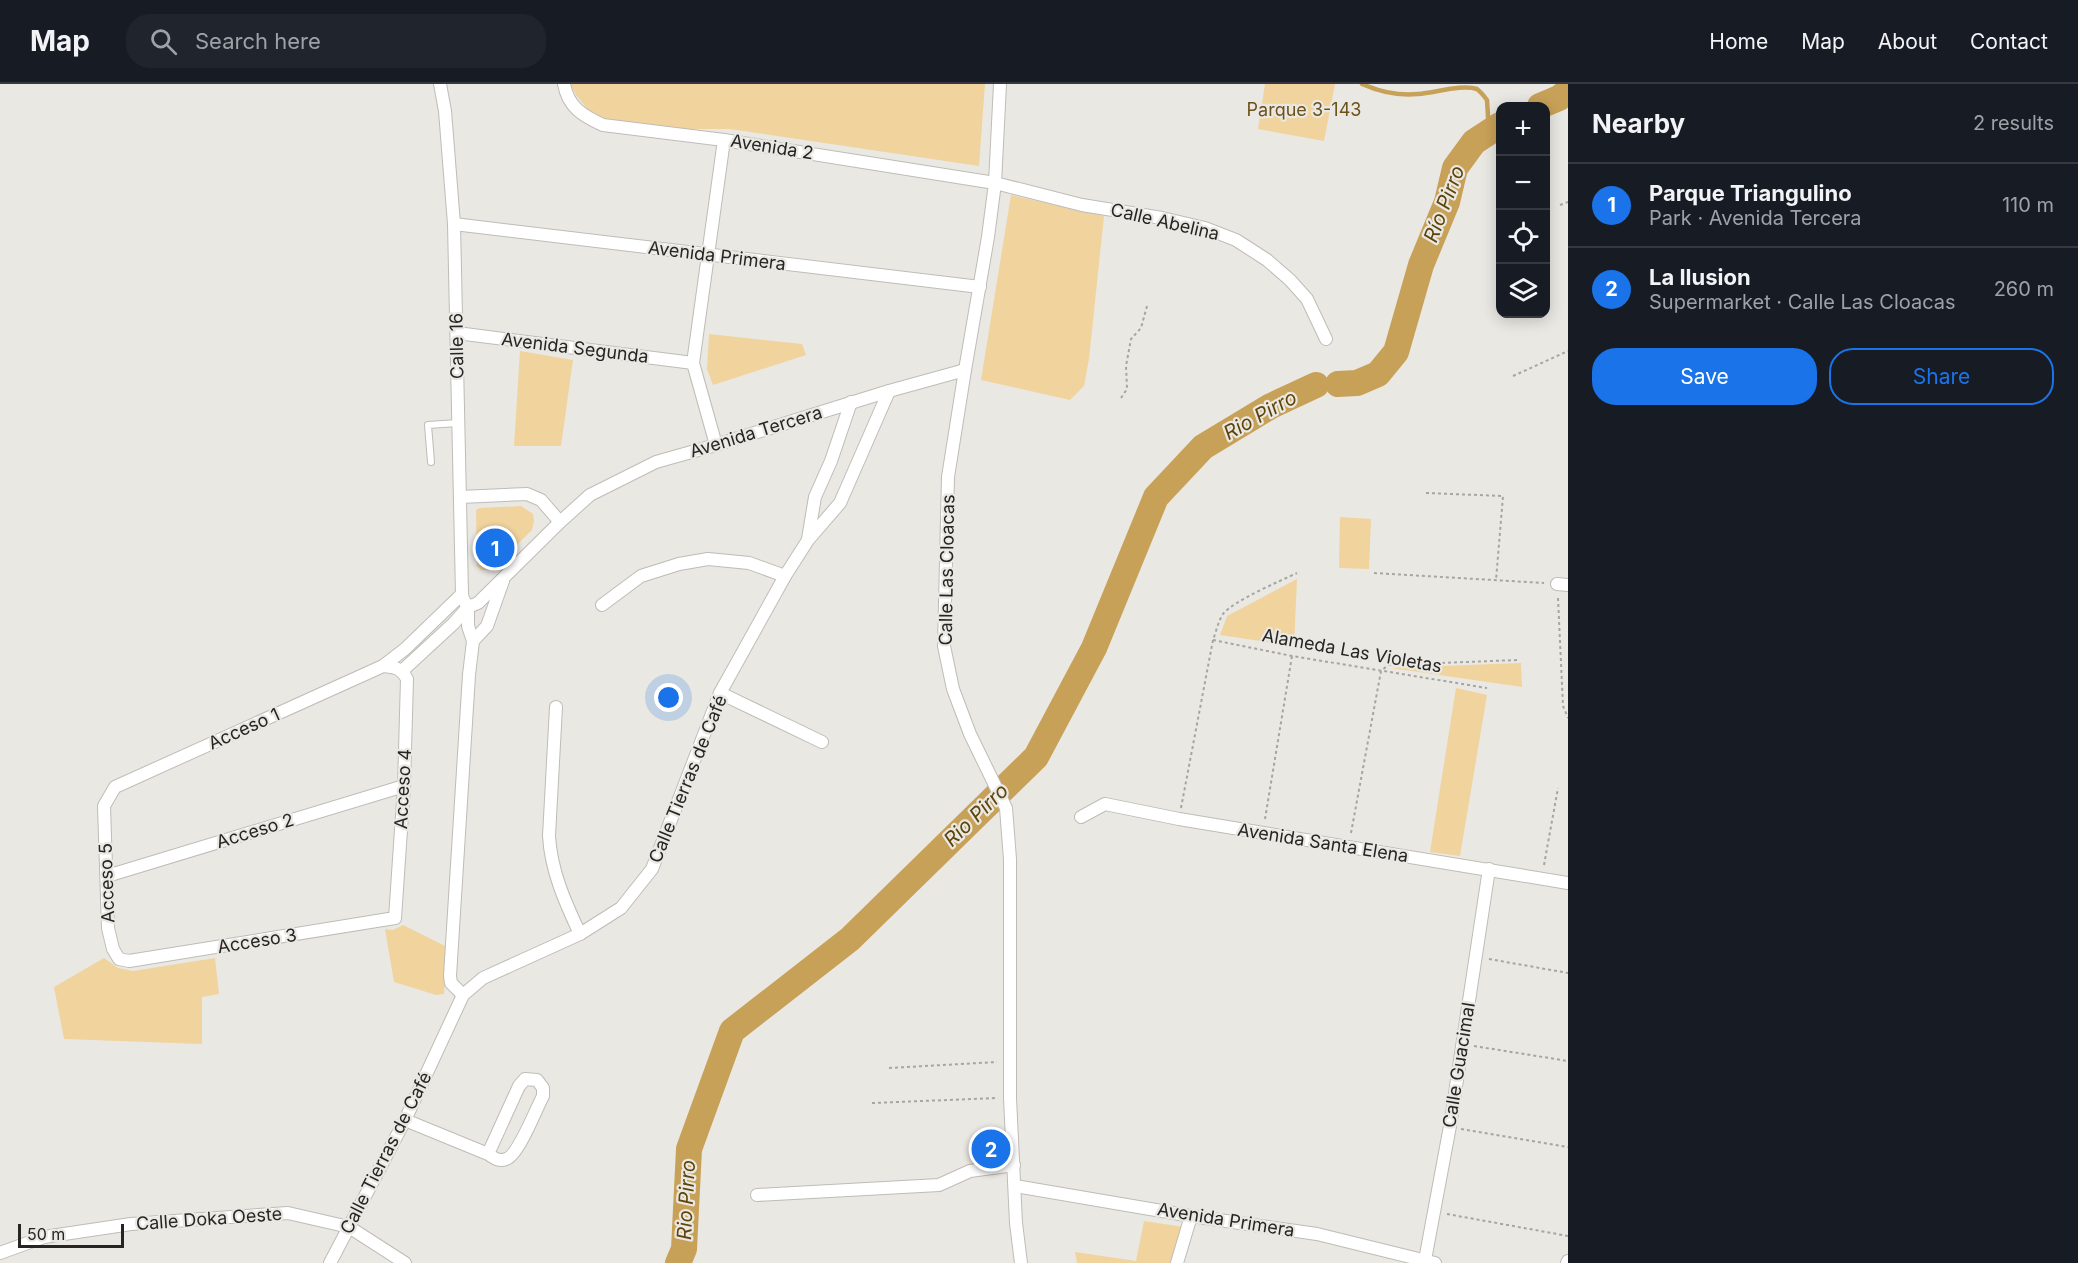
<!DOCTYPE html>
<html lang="en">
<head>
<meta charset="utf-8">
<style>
  :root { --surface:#171b24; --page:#20242c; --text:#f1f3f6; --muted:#9ea1a6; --line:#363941; --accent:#1a73e8 }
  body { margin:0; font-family:Inter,sans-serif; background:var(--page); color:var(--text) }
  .controls { position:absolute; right:18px; top:18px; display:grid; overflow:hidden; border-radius:12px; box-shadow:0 3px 15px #0003 }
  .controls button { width:54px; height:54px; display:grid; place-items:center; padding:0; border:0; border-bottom:2px solid var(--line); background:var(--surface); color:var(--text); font:30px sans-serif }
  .scale { position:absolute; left:18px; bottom:15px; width:106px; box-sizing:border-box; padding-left:6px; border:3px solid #262523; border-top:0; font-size:16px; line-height:21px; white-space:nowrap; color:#262523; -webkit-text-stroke:4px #eae8e3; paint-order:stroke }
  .you { position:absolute; left:669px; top:614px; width:21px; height:21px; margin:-15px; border:4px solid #fff; border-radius:50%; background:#1a73e8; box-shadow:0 0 0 9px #1a73e833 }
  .badge { display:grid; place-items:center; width:39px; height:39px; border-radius:50%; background:var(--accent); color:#fff; font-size:20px; font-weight:700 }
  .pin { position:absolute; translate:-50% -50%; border:3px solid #fff; box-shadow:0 2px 6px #0006 }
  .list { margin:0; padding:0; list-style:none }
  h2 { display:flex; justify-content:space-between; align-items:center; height:78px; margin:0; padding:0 24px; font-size:26px }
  h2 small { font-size:20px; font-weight:400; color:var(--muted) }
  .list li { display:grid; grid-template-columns:39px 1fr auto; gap:18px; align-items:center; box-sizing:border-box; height:84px; padding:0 24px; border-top:2px solid var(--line) }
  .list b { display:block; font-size:22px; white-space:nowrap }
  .list p { margin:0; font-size:20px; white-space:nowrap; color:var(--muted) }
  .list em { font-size:20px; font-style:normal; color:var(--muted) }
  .actions { display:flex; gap:12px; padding:18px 24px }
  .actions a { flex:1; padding:14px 0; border:2px solid var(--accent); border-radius:24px; text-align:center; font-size:21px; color:var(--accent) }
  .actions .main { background:var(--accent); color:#fff }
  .icon { flex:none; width:33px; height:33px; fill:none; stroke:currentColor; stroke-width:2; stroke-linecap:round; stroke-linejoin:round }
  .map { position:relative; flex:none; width:1568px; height:1179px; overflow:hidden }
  header { display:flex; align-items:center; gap:36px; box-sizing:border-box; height:84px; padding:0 30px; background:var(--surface); border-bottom:2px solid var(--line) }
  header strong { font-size:28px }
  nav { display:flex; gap:33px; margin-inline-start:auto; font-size:21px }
  .search { width:420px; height:54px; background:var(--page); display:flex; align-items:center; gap:15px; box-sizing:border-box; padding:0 21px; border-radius:24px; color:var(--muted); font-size:22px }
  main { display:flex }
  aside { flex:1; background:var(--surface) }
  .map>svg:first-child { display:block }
  .green { fill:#f1d39e }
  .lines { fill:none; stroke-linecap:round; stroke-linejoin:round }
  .stream { stroke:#c8a159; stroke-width:4.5 }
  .river { stroke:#c8a159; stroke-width:26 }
  .building { fill:#bdbab6 }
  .service-casing { stroke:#bfbcb8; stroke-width:8 }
  .minor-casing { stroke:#bfbcb8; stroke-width:14 }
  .path { stroke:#a7a5a1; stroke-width:2; stroke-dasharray:3 3; stroke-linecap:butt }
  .service { stroke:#fff; stroke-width:6 }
  .minor { stroke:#fff; stroke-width:12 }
  .labels { text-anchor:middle; stroke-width:4.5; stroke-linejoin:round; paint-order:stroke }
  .park-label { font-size:18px; fill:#6c511a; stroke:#eae8e3 }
  .street-label { font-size:18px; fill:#262523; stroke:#eae8e3 }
  .water-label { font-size:20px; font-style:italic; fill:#5e4409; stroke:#eae8e3 }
</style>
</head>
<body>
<header>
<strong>Map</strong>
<div class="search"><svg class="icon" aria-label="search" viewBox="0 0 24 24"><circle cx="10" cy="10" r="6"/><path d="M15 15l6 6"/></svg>Search here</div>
<nav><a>Home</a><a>Map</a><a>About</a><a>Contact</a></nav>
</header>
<main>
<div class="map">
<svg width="1568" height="1179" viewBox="0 0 1568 1179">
  <rect width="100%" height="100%" fill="#eae8e3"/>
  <!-- green -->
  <g class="green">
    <polygon points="570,0 985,0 979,82 730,45 679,45 606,36 590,28 576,11"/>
    <polygon points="1265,0 1335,0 1324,57 1258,45"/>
    <polygon points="1011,111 1104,132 1089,275 1084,302 1070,316 981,296"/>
    <polygon points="709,250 802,260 806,271 713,301 707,285"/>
    <polygon points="520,267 573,276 561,362 514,362"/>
    <polygon points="521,422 533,430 534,437 532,446 491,486 481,486 477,482 476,426 480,424"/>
    <polygon points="1340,433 1371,435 1369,485 1339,484"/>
    <polygon points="1297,495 1294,562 1220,551 1227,532"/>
    <polygon points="1521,579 1522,603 1391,584 1520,579"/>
    <polygon points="1456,604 1487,611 1460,772 1430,768"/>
    <polygon points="403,841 447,863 444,910 436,911 394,898 385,845 393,846"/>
    <polygon points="104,874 118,884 133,887 215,874 219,910 202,913 202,960 64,955 54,903"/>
    <polygon points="1144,1137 1184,1143 1171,1179 1077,1179 1075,1168 1136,1177"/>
  </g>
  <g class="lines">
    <!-- stream -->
    <path class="stream" d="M1362,0C1380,8 1398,12 1418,10C1435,9 1462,0 1477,5C1481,8 1484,12 1487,16L1489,48"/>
    <!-- river -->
    <g class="river">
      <polyline points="1540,22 1559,14 1568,7"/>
      <polyline points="1338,300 1357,299 1378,290 1396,268 1421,181 1447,118 1455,84 1474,58 1500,41"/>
      <polyline points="678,1179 684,1165 689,1065 732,947 850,855 1036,673 1094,564 1156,413 1203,363 1271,322 1316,301"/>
    </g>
  </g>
  <!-- building -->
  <rect class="building" x="982" y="1056" width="18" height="18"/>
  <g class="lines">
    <defs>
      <polyline id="service" points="431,378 428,341 458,339"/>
      <g id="minor">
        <polyline points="440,0 445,27 454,140 462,510 463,515 468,523"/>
        <path d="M564,0C568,23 583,32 603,41L724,56L995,99L1082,121L1162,134L1205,144L1236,156L1267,176L1290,196L1307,215L1326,255"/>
        <polyline points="1000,0 995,99 988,153 965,286 948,393 944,562 953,605 970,650 1006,724 1010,775 1010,1014 1016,1139 1021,1179"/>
        <polyline points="454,140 980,203"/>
        <polyline points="457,249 693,279"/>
        <polyline points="716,361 693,279 724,56"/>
        <polyline points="460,413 527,410 541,416 560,438"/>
        <polyline points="808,455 815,413 831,377 851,318"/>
        <polyline points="1557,500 1568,501"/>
        <polyline points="602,521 641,492 679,480 708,475 749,479 785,492"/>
        <polyline points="468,523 478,519 560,438 590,411 656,378 716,361 889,307 965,286"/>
        <polyline points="468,523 468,542 473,557"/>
        <path d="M383,582C395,583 401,584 407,595L404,702L395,834L129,877L119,875L113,865L108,844L104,722L115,703Z"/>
        <polyline points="383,582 405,565 462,510"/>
        <polyline points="402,587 454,539 468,523"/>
        <polyline points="720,609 822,658"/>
        <path d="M556,623L549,752C551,787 565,818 580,850"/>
        <polyline points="1081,733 1105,720 1179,735 1568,799"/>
        <polyline points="107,792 404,702"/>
        <polyline points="463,911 451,899 450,892 469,591 473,557 487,542 503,497"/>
        <path d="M405,1036L488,1070C494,1074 499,1078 506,1075C518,1072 536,1025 543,1012V1004L537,996L525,995L519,1002L488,1070"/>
        <polyline points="1015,1102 1191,1132 1317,1150 1435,1179"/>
        <polyline points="757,1111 939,1101 970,1087 1014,1081"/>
        <polyline points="0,1169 44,1153 131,1140 288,1129 349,1143 405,1179"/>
        <polyline points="1425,1176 1450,1042 1489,785"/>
        <polyline points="330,1179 405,1036 463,911 483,894 580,850 621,824 652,785 720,609 785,492 808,456 840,419 889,307"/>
        <polyline points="1177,1179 1191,1132"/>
        <polyline points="1567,1179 1568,1177"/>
      </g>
    </defs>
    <!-- service casing -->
    <use href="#service" class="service-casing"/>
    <!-- minor casing -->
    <use href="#minor" class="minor-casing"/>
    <!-- path -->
    <g class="path">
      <polyline points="1560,121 1568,118"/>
      <polyline points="1513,292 1568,267"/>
      <polyline points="1121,314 1127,305 1126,282 1131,255 1141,244 1147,222"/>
      <polyline points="1426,409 1503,412 1496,496"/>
      <polyline points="1374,489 1544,499"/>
      <polyline points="1558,514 1563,622 1568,634"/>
      <polyline points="1213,556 1292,572 1487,604"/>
      <path d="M1181,724L1213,556C1216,548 1218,538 1223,530C1233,517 1280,497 1297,489"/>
      <polyline points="1265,735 1292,572"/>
      <polyline points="1351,749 1381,587 1388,581 1518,576"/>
      <polyline points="1544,781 1558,704"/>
      <polyline points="1489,875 1568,889"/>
      <polyline points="1474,962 1568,977"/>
      <polyline points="889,984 997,978"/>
      <polyline points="872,1019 998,1014"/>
      <polyline points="1461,1045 1568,1063"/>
      <polyline points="1447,1130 1568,1152"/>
    </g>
    <!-- service -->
    <use href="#service" class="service"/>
    <!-- minor -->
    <use href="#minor" class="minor"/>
  </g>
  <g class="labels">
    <!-- park labels -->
    <g class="park-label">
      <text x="1304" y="32">Parque 3-143</text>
    </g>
    <!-- street labels -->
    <g class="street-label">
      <text transform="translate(772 63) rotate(9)" y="6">Avenida 2</text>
      <text transform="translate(1165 138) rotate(13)" y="6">Calle Abelina</text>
      <text transform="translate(717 172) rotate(7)" y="6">Avenida Primera</text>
      <text transform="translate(457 262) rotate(-91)" y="6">Calle 16</text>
      <text transform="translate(575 264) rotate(7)" y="6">Avenida Segunda</text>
      <text transform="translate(756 348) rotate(-17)" y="6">Avenida Tercera</text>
      <text transform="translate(947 486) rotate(-89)" y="6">Calle Las Cloacas</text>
      <text transform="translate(1352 567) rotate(10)" y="6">Alameda Las Violetas</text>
      <text transform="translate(244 645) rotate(-24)" y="6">Acceso 1</text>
      <text transform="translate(688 695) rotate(-68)" y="6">Calle Tierras de Café</text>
      <text transform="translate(403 705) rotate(-87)" y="6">Acceso 4</text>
      <text transform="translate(255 747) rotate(-17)" y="6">Acceso 2</text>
      <text transform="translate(1323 759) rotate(9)" y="6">Avenida Santa Elena</text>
      <text transform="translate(107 799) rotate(-92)" y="6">Acceso 5</text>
      <text transform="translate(257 857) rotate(-9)" y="6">Acceso 3</text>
      <text transform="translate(1459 981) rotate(-81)" y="6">Calle Guacimal</text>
      <text transform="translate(386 1069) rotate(-63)" y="6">Calle Tierras de Café</text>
      <text transform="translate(209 1135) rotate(-4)" y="6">Calle Doka Oeste</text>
      <text transform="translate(1226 1136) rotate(9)" y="6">Avenida Primera</text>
    </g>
    <!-- water labels -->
    <g class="water-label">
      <text transform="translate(1444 120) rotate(-69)" y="7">Río Pirro</text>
      <text transform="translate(1260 331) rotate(-29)" y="7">Rio Pirro</text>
      <text transform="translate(976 731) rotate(-44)" y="7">Rio Pirro</text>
      <text transform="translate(686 1116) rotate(-87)" y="7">Rio Pirro</text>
    </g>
  </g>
</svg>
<div class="controls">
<button>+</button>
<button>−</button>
<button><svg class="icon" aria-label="locate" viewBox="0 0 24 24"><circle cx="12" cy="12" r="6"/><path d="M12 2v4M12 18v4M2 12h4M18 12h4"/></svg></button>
<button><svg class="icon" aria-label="layers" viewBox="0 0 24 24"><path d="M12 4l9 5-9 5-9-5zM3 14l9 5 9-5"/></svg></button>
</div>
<div class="scale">50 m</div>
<div class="you"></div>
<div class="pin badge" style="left:495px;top:464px">1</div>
<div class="pin badge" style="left:991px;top:1065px">2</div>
</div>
<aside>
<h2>Nearby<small>2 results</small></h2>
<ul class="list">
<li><span class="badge">1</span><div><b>Parque Triangulino</b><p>Park · Avenida Tercera</p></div><em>110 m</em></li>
<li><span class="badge">2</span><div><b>La Ilusion</b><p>Supermarket · Calle Las Cloacas</p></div><em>260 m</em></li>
</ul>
<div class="actions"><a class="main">Save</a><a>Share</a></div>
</aside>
</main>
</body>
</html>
